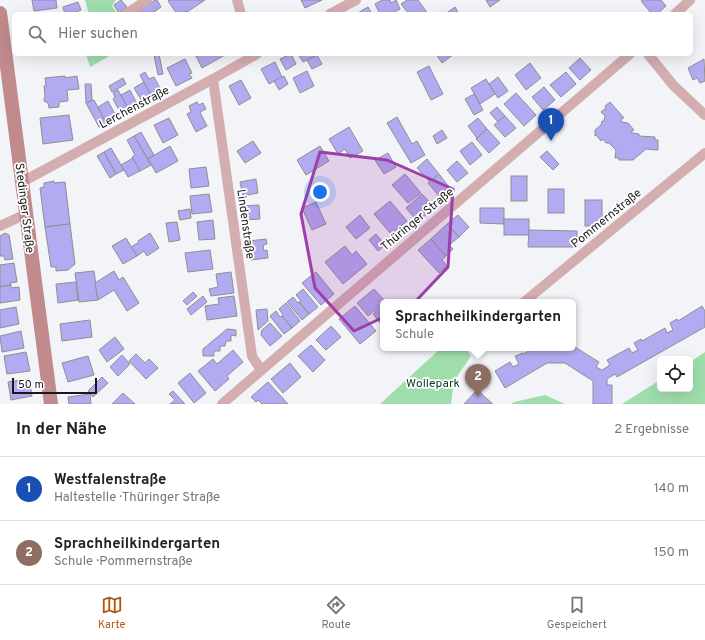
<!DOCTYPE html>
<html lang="de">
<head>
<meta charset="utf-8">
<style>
  :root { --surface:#fff; --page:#f6f6f6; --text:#222; --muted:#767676; --line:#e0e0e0; --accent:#b45309 }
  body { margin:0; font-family:Overpass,sans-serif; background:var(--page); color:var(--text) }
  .controls { position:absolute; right:12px; bottom:12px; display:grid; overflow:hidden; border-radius:6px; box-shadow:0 4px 16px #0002 }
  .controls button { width:36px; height:36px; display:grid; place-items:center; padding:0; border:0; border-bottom:1px solid var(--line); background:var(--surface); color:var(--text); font:20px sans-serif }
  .scale { position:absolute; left:12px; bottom:10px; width:85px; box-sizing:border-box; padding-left:4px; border:2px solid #19191a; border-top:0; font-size:11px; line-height:14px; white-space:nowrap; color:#19191a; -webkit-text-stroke:3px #fff; paint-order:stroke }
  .you { position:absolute; left:320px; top:192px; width:14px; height:14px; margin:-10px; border:3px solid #fff; border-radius:50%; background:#1a73e8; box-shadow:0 0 0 6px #1a73e833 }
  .badge { display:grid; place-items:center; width:26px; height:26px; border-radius:50%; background:var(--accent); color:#fff; font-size:13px; font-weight:700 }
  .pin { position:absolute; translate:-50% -33px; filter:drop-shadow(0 1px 2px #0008) }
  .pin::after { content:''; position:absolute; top:21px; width:14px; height:12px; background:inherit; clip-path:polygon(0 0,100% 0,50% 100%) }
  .popup { position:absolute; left:380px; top:299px; width:196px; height:52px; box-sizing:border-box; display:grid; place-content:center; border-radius:6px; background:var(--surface); filter:drop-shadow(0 1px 3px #0005); font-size:13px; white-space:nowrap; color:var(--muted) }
  .popup b { font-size:15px; color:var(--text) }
  .popup::after { content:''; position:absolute; left:50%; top:100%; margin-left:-8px; border:8px solid transparent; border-top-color:var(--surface) }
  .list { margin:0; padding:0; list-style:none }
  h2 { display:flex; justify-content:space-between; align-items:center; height:52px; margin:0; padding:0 16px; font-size:17px }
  h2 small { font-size:13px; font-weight:400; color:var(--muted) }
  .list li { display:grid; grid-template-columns:26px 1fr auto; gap:12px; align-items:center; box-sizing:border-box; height:64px; padding:0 16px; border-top:1px solid var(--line) }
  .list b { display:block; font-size:15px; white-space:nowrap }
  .list p { margin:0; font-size:13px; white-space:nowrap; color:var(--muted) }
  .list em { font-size:13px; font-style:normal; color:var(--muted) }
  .icon { flex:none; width:22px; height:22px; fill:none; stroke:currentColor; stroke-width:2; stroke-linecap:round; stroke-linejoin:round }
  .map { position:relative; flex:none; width:705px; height:404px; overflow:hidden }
  .search { position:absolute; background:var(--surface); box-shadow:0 4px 16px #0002; left:12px; right:12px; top:12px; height:44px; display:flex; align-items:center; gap:10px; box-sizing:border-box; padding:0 14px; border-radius:6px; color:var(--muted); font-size:15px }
  .sheet { height:180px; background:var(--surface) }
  nav { display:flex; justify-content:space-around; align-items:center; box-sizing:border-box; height:56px; border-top:1px solid var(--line); background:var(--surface); font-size:11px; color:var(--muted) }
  nav a { display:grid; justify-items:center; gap:2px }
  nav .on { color:var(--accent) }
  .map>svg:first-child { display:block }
  .green { fill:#9fdeac }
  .building { fill:#b2abf1; stroke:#8f8e92 }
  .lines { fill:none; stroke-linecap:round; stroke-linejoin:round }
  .minor { stroke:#d4adaf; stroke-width:10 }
  .secondary { stroke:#c18a8d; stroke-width:14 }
  .marked { fill:#9e3fa8; fill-opacity:0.2; stroke:#9e3fa8; stroke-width:3; stroke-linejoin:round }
  .labels { text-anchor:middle; stroke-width:3.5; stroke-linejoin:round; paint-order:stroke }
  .street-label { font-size:12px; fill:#19191a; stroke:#fff }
  .park-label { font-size:12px; fill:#063a19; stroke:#fff }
</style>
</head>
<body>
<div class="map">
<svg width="705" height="404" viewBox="0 0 705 404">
  <rect width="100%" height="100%" fill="#f3f4f8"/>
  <!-- green -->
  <g class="green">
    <polygon points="85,0 116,0 112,6 118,14 89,14"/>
    <polygon points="86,54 113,54 90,67"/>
    <polygon points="441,348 465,348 471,356 454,381 451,404 380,404"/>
    <polygon points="705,352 705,404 622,404 660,380 660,389 690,389 690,362"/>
    <polygon points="545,395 565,404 511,404 514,402"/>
  </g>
  <!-- building -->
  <g class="building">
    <polygon points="32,0 56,0 57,8 34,11"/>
    <polygon points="121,0 127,7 119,13 114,5"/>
    <polygon points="155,0 157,0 161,7 151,14 134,14"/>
    <polygon points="169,0 205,0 187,12 186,11 182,14 177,14 168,1"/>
    <polygon points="301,0 322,0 305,8"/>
    <polygon points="382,0 390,0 391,3 396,0 400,9 390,14 380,14 375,4"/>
    <polygon points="407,0 418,0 428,14 409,14 401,4"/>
    <polygon points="486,0 500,0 490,7"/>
    <polygon points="643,0 661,0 666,6 657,14 652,14 641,1"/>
    <polygon points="78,2 81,10 70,14 65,14 63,7"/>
    <polygon points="368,7 372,14 356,14"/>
    <polygon points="455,7 459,14 445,14"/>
    <polygon points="159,54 163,74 158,75 154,55"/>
    <polygon points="195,54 224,54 225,55 202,68"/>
    <polygon points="291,54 296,64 286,70 280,59"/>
    <polygon points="298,54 314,54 315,56 303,62"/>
    <polygon points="436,54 454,54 442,63"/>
    <polygon points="317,55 322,64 312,69 307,60"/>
    <polygon points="580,58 591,70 580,80 569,68"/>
    <polygon points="185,59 192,73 189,74 192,78 176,86 167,68"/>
    <polygon points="704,59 705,81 700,83 697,78 693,80 688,68"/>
    <polygon points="275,62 282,77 269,84 261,69"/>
    <polygon points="530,63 541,78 526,90 515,75"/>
    <polygon points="429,66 443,94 431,100 417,72"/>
    <polygon points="307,71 314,86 300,93 293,78"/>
    <polygon points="145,72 149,79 154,77 162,92 152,98 140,75"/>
    <polygon points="566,72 576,84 561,97 550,85"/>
    <polygon points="65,76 65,78 77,76 79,89 67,90 68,101 59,102 59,107 49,108 48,103 44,101 44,99 45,97 44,86 46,85 45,78"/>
    <polygon points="284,76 288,84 279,90 274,81"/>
    <polygon points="498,77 508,91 498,98 489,84"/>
    <polygon points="123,78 126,84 112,92 109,86"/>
    <polygon points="486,79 495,94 480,104 471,88"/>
    <polygon points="241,80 251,98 239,105 229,86"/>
    <polygon points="144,82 152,98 143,103 134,88"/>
    <polygon points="85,84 91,84 92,100 86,103"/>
    <polygon points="544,87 555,100 543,110 532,97"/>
    <polygon points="118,90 129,110 121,114 113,99 115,97 113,93"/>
    <polygon points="130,90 138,106 129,110 121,95"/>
    <polygon points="516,93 536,115 524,126 504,104"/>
    <polygon points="474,94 483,110 474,115 465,99"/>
    <polygon points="94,100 106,123 99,127 86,103"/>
    <polygon points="108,101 117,118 106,123 98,107"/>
    <polygon points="197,102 199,105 203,103 206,109 200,112 207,126 196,132 187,114 191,112 189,106"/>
    <polygon points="610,102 624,118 622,118 621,122 628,123 634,130 631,132 632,133 639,134 639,136 655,137 655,140 658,140 658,150 646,149 633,160 619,160 619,158 615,158 616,150 609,143 606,143 603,139 601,141 596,135 595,136 595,130 601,125 602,121 604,121 605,116 601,112 606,108 605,106"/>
    <polygon points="497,107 505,116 498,122 490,113"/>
    <polygon points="69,115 73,140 43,144 40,118"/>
    <polygon points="505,116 516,128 505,137 494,125"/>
    <polygon points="397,117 412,144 417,141 425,155 411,163 387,123"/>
    <polygon points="169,118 178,135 163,143 154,125"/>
    <polygon points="478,118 487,129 477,138 468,126"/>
    <polygon points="349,127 363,151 350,158 345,149 338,154 329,139"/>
    <polygon points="487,129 500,143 489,153 476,139"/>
    <polygon points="442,130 447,138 437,144 433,136"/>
    <polygon points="141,132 154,155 148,159 134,136"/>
    <polygon points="134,136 151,165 140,171 132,157 135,155 127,140"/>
    <polygon points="253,141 261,153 245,163 237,151"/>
    <polygon points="472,142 482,155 470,165 460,151"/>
    <polygon points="170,146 178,161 156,173 148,159"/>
    <polygon points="320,146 329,161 306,175 297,160"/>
    <polygon points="111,148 124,170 116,174 104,152"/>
    <polygon points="547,151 559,164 553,170 540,157"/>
    <polygon points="104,152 116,174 110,178 97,156"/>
    <polygon points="388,153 396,167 384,174 375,160"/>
    <polygon points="133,158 140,171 128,177 121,165"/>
    <polygon points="427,159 439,174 430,182 417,168"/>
    <polygon points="457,161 468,173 457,182 447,170"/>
    <polygon points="206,167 209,186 191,188 189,169"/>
    <polygon points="405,174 421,193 408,203 392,185"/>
    <polygon points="439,174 449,187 439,196 428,183"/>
    <rect x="511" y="176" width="16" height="25"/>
    <polygon points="256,179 258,193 243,196 240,182"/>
    <polygon points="54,181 54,183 65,182 70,224 45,227 40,188 44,187 44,183"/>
    <rect x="548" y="189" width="16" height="24"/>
    <polygon points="209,194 212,212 192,214 190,196"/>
    <polygon points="422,194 434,207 418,222 406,208"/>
    <rect x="585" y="200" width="17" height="26"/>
    <polygon points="390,201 407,221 391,234 374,214"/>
    <polygon points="316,202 326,224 312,230 302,208"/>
    <polygon points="259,205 260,219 245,220 243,206"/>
    <polygon points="480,208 504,208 504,224 480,223"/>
    <polygon points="190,209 191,218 180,220 178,211"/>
    <polygon points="360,215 370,228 356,239 346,227"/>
    <polygon points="458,215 469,227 459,237 447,224"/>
    <rect x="504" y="219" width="25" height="16"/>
    <polygon points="213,220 215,239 199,240 197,222"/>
    <polygon points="177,222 180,240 169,242 166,223"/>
    <polygon points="70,224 75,264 68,270 56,271 56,267 51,267 45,227"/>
    <polygon points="447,224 459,237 449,245 453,249 446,256 431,239"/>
    <polygon points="529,230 577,231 577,247 528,247"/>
    <polygon points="5,233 9,235 13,259 5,260 4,256 0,256 0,236"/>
    <polygon points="150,233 159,248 147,256 144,251 137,256 131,247 139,242 138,241"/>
    <polygon points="376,234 385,245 378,251 369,240"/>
    <polygon points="126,238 137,256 123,264 112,246"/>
    <polygon points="266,239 267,244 263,245 264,251 267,250 268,258 251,260 249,241"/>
    <polygon points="431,239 446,256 442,260 447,266 439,273 418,250"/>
    <polygon points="345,246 352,255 356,251 367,264 343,284 325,262"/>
    <polygon points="210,250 213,269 188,272 185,253"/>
    <polygon points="14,263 17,282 10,283 11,285 0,287 0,265"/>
    <polygon points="94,271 98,300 79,302 75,273"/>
    <polygon points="114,271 119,280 123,277 139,303 127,311 114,290 98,300 95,283"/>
    <polygon points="231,272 234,293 211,296 209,289 218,287 216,274"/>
    <polygon points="316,272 334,294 321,305 302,283"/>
    <polygon points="76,282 78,300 58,303 56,284"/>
    <polygon points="11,285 11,288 19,287 20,300 0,303 0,287"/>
    <polygon points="303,289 318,307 309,314 299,302 301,301 296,295"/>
    <polygon points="374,289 385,301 380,305 381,307 383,306 382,325 373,314 376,312 375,310 368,316 357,303"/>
    <polygon points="193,292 197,296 187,305 183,301"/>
    <polygon points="203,296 207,302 191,315 187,309"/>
    <polygon points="234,296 237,316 207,320 205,306 219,304 218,298"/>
    <polygon points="293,297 298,303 299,302 309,314 302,320 287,302"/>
    <polygon points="286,303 300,321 292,328 282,316 283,315 279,309"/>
    <polygon points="355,306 376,331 360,344 339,319"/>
    <polygon points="702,306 705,311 705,327 617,377 615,374 607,379 607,385 612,385 612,404 593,404 593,381 565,363 547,363 505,388 495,371 510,362 513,367 519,364 515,356 523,353 523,354 535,348 563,350 564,348 573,348 573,344 575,346 575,347 599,362 596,367 602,370 610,365 607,360 629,348 632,353 638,350 634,343 641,339 642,341 665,328 667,333 673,330 670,323 677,319 678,321"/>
    <polygon points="16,307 19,324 0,328 0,310"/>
    <polygon points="267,309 268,321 258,330 256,310"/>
    <polygon points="276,311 280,317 282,316 292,328 284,334 270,316"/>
    <polygon points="90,320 92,337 62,341 60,324"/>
    <polygon points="270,323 282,336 270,346 261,335 262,330"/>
    <polygon points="331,326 341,337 326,350 316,340"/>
    <polygon points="227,329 236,330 236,336 231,335 231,341 226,341 225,346 220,346 220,351 214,351 214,356 203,356 203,349"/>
    <polygon points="21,331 24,348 2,352 0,336"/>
    <polygon points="115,337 124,349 107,362 99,350"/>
    <polygon points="311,345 325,360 313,372 298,356"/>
    <polygon points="233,350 243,362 227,376 229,379 215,391 198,371 213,359 217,364"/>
    <polygon points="26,352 30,371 7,374 4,356"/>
    <polygon points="136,354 145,363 149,359 158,368 146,379 129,361"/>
    <polygon points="122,355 130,364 118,376 110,367"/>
    <polygon points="88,356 94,375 68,382 62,363"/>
    <polygon points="290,363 301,377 283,393 271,379"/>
    <polygon points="190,373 206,393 194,403 178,383"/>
    <polygon points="102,377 108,383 93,397 88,391"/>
    <polygon points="29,379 32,396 11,400 8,382"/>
    <polygon points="268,382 288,404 262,404 258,400 256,402 251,397"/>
    <polygon points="477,390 493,404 464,404"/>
    <polygon points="173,391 185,404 170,404 175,400 169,394"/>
    <polygon points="123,393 135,404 112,404"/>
    <polygon points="90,394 91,404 69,404 68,397"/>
  </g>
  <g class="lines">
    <!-- minor -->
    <g class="minor">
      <polyline points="237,0 241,14"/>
      <polyline points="126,14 147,0"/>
      <polyline points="330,14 356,0"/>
      <polyline points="675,14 690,0"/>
      <polyline points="648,54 673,85 705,115"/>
      <polyline points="213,79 252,356 261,370"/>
      <polyline points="22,182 213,79 257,54"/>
      <polyline points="0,226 26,214"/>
      <polyline points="524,302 705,153"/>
      <polyline points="222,404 630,54"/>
    </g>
    <!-- secondary -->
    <polyline class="secondary" points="0,13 51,404"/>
  </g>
  <!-- marked area -->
  <path class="marked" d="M320,152L387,160L453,189L448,267L414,303L354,331L315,288L301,214Z"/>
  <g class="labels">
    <!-- street labels -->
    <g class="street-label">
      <text transform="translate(134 107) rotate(-28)" y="4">Lerchenstraße</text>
      <text transform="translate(25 208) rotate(83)" y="4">Stedinger Straße</text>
      <text transform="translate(606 218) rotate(-39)" y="4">Pommernstraße</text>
      <text transform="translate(417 219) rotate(-40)" y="4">Thüringer Straße</text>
      <text transform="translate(246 224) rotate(82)" y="4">Lindenstraße</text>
    </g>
    <!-- park labels -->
    <g class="park-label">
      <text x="433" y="387">Wollepark</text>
    </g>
  </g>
</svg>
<div class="controls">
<button><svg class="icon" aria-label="locate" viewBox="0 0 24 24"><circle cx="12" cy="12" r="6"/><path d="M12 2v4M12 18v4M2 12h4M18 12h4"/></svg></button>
</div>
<div class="scale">50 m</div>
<div class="you"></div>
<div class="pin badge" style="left:551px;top:141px;background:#1a4fb4">1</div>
<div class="pin badge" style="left:478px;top:397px;background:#8d6e63">2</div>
<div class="popup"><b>Sprachheilkindergarten</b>Schule</div>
<div class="search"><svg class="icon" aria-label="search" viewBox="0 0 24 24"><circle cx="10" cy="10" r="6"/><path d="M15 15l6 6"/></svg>Hier suchen</div>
</div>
<section class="sheet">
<h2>In der Nähe<small>2 Ergebnisse</small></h2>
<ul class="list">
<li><span class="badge" style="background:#1a4fb4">1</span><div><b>Westfalenstraße</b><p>Haltestelle · Thüringer Straße</p></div><em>140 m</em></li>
<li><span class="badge" style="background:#8d6e63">2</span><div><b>Sprachheilkindergarten</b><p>Schule · Pommernstraße</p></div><em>150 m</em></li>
</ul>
</section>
<nav>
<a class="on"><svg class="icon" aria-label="map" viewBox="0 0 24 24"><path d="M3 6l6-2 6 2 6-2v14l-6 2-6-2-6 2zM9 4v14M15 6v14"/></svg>Karte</a>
<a><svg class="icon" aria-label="directions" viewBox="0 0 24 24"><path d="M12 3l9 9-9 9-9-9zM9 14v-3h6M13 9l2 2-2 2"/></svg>Route</a>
<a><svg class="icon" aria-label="saved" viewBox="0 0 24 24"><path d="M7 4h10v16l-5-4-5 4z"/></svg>Gespeichert</a>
</nav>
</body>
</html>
